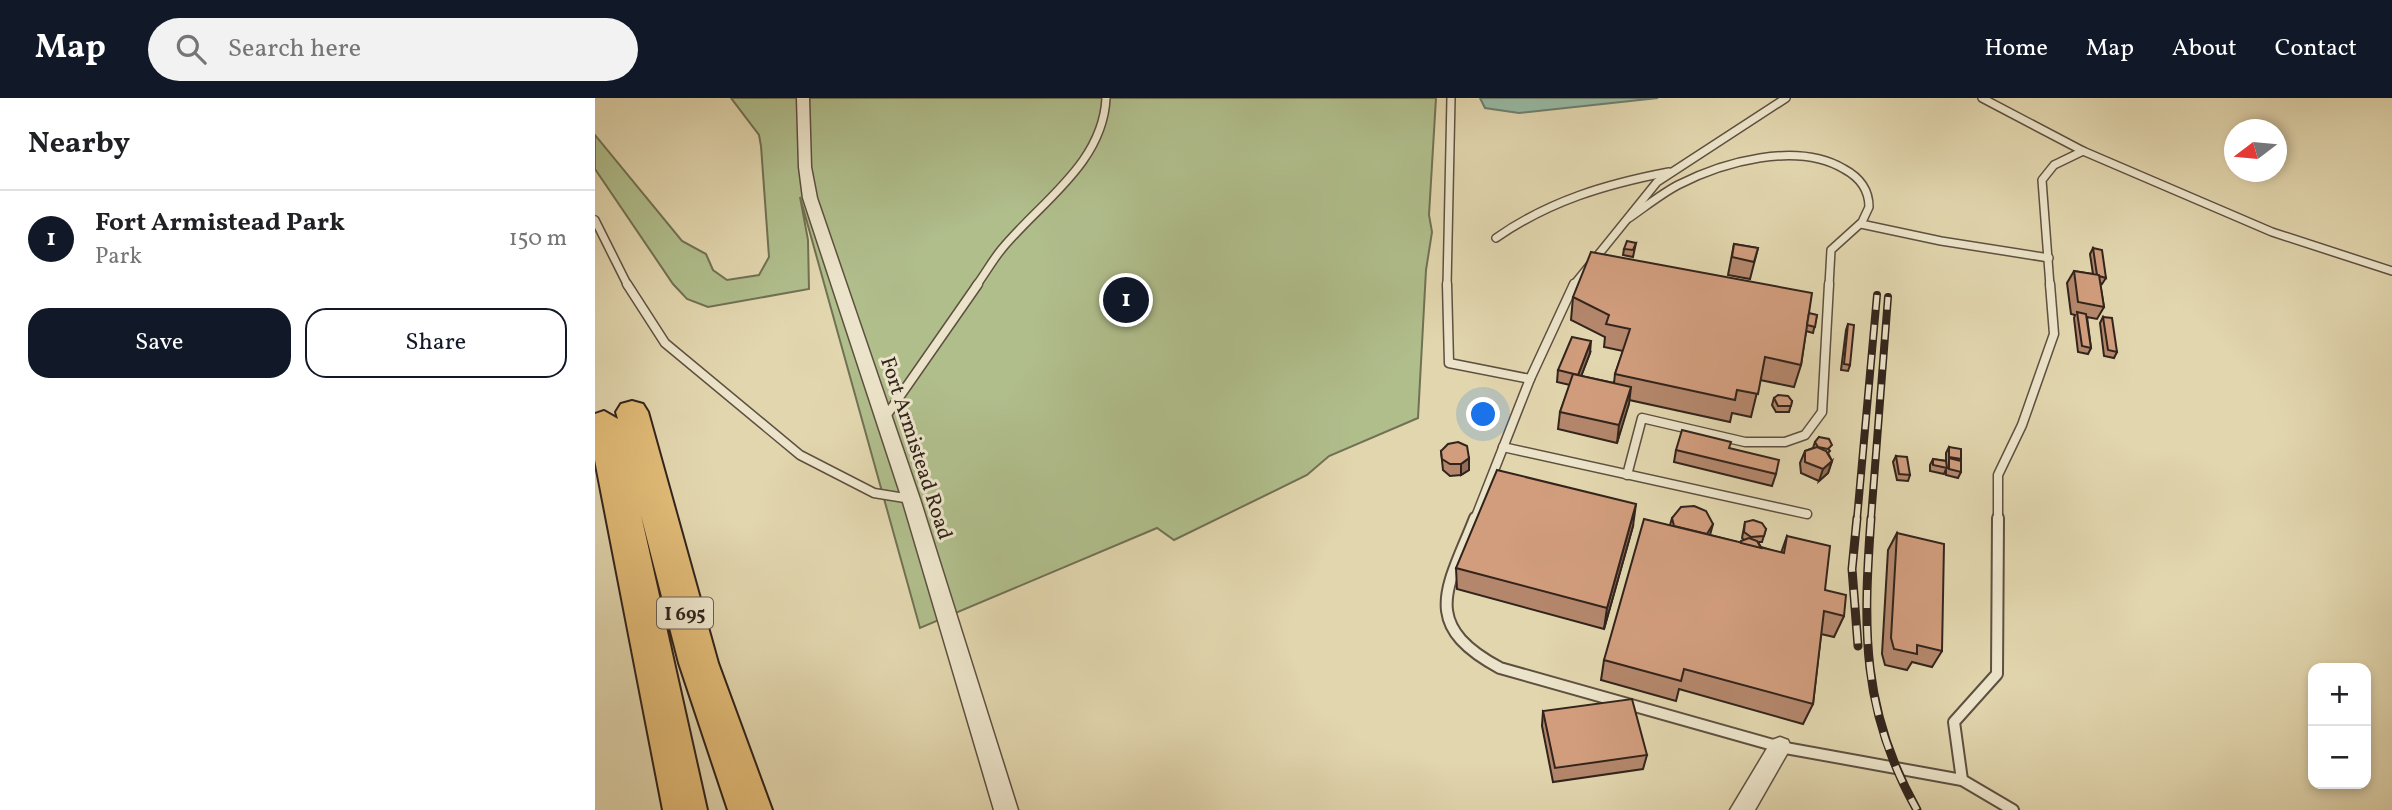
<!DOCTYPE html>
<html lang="en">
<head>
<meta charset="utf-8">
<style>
  :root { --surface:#fff; --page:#f2f2f2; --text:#202124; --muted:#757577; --line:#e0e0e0; --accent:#111827 }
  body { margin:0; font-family:Vollkorn,serif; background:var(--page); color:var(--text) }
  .controls { position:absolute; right:21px; bottom:21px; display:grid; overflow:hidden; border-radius:14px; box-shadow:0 4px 10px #0003 }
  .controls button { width:63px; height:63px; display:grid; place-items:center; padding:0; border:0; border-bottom:2px solid var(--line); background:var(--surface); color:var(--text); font:35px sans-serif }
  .compass { position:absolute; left:1629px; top:21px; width:63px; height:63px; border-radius:50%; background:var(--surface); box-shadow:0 4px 10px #0003; rotate:254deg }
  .you { position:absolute; left:889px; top:317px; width:24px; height:24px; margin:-18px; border:5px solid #fff; border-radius:50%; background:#1a73e8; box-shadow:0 0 0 10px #1a73e833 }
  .badge { display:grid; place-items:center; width:46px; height:46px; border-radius:50%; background:var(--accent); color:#fff; font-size:23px; font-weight:700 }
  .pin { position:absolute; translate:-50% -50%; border:4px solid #fff; box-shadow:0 2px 7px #0006 }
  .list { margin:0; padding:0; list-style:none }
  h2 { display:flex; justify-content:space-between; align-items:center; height:91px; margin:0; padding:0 28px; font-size:30px }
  h2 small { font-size:23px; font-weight:400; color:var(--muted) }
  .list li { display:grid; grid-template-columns:46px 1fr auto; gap:21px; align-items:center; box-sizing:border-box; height:98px; padding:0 28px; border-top:2px solid var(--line) }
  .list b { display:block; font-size:26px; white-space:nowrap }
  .list p { margin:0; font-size:23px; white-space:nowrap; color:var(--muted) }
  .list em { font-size:23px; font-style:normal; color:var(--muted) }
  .actions { display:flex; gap:14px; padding:21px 28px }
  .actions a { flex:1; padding:16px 0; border:2px solid var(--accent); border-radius:21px; text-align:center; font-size:24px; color:var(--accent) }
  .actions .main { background:var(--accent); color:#fff }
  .icon { flex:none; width:38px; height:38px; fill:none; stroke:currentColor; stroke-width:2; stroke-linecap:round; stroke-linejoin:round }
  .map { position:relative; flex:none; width:1797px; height:712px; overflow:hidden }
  header { display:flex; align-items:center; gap:42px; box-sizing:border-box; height:98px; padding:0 35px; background:var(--accent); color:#fff }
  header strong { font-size:33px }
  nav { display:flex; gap:38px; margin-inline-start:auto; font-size:24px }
  .search { width:490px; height:63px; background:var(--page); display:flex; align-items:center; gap:18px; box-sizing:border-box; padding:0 24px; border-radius:38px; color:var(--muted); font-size:26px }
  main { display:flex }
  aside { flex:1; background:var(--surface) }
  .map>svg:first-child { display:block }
  .green { fill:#b0be8c; stroke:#717154; stroke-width:2 }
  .water { fill:#96baa4; stroke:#6e7e6e; stroke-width:2 }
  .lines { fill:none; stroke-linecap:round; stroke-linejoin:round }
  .lane-far2-casing { stroke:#5e5040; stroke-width:10 }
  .lane-far1-casing { stroke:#5e5040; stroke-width:11 }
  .lane-casing { stroke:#5e5040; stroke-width:14 }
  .street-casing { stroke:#5e5040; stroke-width:3 }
  .highway-casing { stroke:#32241c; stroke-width:4 }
  .lane-far2 { stroke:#ece4ca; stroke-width:7 }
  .lane-far1 { stroke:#ece4ca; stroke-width:8 }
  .lane { stroke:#ece4ca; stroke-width:10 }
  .street { fill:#ece4ca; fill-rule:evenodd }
  .highway { fill:#e1bb77; fill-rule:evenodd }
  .rail-far1-casing { stroke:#32241c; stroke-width:8 }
  .rail-casing { stroke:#32241c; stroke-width:9 }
  .rail-far1 { stroke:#ece4ca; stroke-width:5; stroke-dasharray:15; stroke-linecap:butt }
  .rail { stroke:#ece4ca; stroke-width:6; stroke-dasharray:18; stroke-linecap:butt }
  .wall { fill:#b4876c; stroke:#32241c; stroke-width:2 }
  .shaded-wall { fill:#926e58; stroke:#32241c; stroke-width:2 }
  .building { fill:#d19d7d; stroke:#32241c; stroke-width:2 }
  .labels { text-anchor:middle; stroke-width:6; stroke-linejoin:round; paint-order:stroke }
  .shield { fill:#ece4ca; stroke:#6a5e50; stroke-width:2 }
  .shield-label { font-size:19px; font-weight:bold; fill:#32241c }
  .street-label { font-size:21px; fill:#32241c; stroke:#ece4ca }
</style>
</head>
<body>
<header>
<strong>Map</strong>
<div class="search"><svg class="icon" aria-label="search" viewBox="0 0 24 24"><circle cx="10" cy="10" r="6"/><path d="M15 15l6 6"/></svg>Search here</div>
<nav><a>Home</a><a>Map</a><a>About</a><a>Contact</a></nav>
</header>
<main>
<aside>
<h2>Nearby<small></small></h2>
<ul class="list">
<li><span class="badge">1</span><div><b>Fort Armistead Park</b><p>Park</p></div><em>150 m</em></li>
</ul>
<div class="actions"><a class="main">Save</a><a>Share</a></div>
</aside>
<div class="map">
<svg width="1797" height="712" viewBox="0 0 1797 712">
  <rect width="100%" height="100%" fill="#e2d6ae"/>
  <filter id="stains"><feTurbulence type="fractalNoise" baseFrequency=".00286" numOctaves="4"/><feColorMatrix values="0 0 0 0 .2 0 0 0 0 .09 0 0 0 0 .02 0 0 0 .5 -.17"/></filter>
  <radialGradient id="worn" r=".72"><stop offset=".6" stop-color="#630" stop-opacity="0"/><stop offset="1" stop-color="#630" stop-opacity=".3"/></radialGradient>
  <!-- green -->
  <polygon class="green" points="136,0 841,0 834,117 837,134 831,172 823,320 734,358 712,377 579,442 562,430 325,530 205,99 213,142 214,191 113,209 92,201 78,186 0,71 0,37 87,143 111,156 118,172 132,182 164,177 174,159 166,48 164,37"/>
  <!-- water -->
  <polygon class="water" points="885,0 1063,0 924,15 890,10"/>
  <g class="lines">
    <defs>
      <g id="lane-far2">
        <polyline points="1387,0 1488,53 1459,67 1447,82 1455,188"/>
        <polyline points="1488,53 1677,134 1797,173"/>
        <path d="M1034,120C1050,109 1066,96 1083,87C1128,64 1202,43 1249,71C1264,79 1274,91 1274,109L1267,124L1236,152L1234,188"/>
        <polyline points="0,122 33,188"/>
        <polyline points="1266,126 1346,143 1454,160"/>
        <path d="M901,140C954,103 1011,86 1074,74"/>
        <path d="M381,188C390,176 397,163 406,152C444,105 508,66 511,0"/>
        <polyline points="852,188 856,0"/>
        <polyline points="978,188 1062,84 1191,0"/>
      </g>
      <g id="lane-far1">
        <polyline points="32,186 70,245 205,357 279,395 316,401"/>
        <polyline points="852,186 854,265 935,281 979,186"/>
        <polyline points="289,321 383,186"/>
        <polyline points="908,349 1212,416"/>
        <polyline points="1032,377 1047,320 1150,344 1190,344 1210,337 1227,314 1234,186"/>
        <polyline points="880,421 935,281"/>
        <polyline points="1403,421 1403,377 1427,327 1459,236 1455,186"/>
      </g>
      <g id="lane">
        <path d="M880,420C853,489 823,526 905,570L1185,649L1367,682L1418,712"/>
        <polyline points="1367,682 1359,624 1402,576 1403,420"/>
      </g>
      <g id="street">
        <polygon points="202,0 214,0 216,69 222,100 325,401 423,712 399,712 307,401 208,100 204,69"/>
        <polygon points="1185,639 1193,642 1196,649 1160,712 1135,712 1177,642"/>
      </g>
      <polygon id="highway" points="37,303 48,306 53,314 123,565 177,712 133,712 84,565 46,417 112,712 68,712 0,362 0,316 9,313 23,321 21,314 26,306"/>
    </defs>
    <!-- lane-far2 casing -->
    <use href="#lane-far2" class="lane-far2-casing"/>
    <!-- lane-far1 casing -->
    <use href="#lane-far1" class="lane-far1-casing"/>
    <!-- lane casing -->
    <use href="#lane" class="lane-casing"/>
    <!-- street casing -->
    <use href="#street" class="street-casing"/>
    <!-- highway casing -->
    <use href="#highway" class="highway-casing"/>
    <!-- lane-far2 -->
    <use href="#lane-far2" class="lane-far2"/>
    <!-- lane-far1 -->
    <use href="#lane-far1" class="lane-far1"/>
    <!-- lane -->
    <use href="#lane" class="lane"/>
    <!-- street -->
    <use href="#street" class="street"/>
    <!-- highway -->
    <use href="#highway" class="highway"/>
    <defs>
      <g id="rail-far1">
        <polyline points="1262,421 1282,197"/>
        <polyline points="1276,421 1293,199"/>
      </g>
      <g id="rail">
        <polyline points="1262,420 1257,471 1263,548"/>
        <path d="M1276,420C1268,531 1266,612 1322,712"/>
      </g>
    </defs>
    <!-- rail-far1 casing -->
    <use href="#rail-far1" class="rail-far1-casing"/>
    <!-- rail casing -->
    <use href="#rail" class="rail-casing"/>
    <!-- rail-far1 -->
    <use href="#rail-far1" class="rail-far1"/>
    <!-- rail -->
    <use href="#rail" class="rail"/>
  </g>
  <!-- wall -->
  <g class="wall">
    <polygon points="1041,145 1038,159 1028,157 1029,151"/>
    <polygon points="1139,146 1163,150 1155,181 1133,177"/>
    <polygon points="1498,150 1511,180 1507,186 1505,185 1509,209 1502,221 1492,219 1496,250 1493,256 1483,254 1479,220 1480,217 1476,216 1472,185 1479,173 1498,176 1495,156"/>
    <polygon points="978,199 1214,216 1222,217 1218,235 1211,233 1206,267 1199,289 1165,282 1156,319 1137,315 1135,324 1034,302 1022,345 963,331 965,314 975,287 962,284 963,272 995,255 986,278 1019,285 1020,276 1028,253 1009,249 1010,239 976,222"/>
    <polygon points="1508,219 1522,254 1519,260 1509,258 1505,225"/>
    <polygon points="1253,226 1255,267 1253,273 1246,272 1251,232"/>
    <polygon points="1179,300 1197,303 1194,314 1181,314 1177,307"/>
    <polygon points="1224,339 1235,353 1233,355 1237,363 1233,375 1224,383 1206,375 1205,365 1210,353 1218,350 1220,344"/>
    <polygon points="1354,349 1366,361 1366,374 1363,380 1351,377 1351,371 1349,376 1335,373 1335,367 1338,361 1351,363 1351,355"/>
    <polygon points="1134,350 1181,376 1177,388 1079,364 1081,352"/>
    <polygon points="846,353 874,360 874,372 866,377 855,378 848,372"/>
    <polygon points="1301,358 1315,377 1313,383 1302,382 1298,364"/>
    <polygon points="1077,420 1118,426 1115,437 1146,445 1149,442 1147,440 1150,424 1171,431 1167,444 1163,444 1166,449 1186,455 1192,438 1249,518 1239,539 1226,536 1218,606 1208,626 1084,591 1081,603 1006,582 1009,562 1075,427"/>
    <polygon points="1038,428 1009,531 862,491 861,470"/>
    <polygon points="1302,435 1347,553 1337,569 1317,564 1312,572 1290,567 1287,556 1293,452"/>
    <polygon points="948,613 1052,657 1048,671 958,684 947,628"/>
  </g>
  <!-- shaded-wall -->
  <g class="shaded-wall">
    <polygon points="996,243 995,255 982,289 983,277"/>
    <polygon points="1036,289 1034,306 1022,345 1024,327"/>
    <polygon points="874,360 874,372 866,377 866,366"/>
    <polygon points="1237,363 1233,375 1224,383 1228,371"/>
    <polygon points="1041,406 1038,428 1009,531 1012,510"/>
  </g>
  <!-- building -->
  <g class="building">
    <polygon points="1032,143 1041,145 1038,152 1029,151"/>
    <polygon points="1139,146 1163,150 1159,164 1137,159"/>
    <polygon points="1498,150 1507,152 1511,180 1504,178 1502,177"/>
    <polygon points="996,154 1217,195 1206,267 1170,259 1163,296 1142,292 1140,302 1020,276 1035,231 1011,226 1014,217 978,199"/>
    <polygon points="1479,173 1504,177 1509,209 1483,204"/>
    <polygon points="1482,214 1491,216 1496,250 1487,248"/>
    <polygon points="1214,215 1222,217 1220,229 1212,227"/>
    <polygon points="1508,219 1517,220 1522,254 1513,252"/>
    <polygon points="1253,226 1259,227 1255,267 1249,266"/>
    <polygon points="977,239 996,243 983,277 963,272"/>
    <polygon points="978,276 1036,289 1024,327 965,314"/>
    <polygon points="1183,297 1193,298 1197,303 1196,308 1183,308 1179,300"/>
    <polygon points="1087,332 1136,344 1134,350 1184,362 1181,376 1081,352"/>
    <polygon points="1224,339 1234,341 1237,347 1233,351 1223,349 1220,344"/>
    <polygon points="863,344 872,348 874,360 866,366 855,366 847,361 846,353 853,346"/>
    <polygon points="1222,349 1231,353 1237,363 1228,371 1210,364 1210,353"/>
    <polygon points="1354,349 1366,351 1366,361 1354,359"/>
    <polygon points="1301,358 1312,359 1315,377 1304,376"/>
    <polygon points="1354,360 1366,363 1366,374 1354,371"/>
    <polygon points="1338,361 1351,363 1352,370 1338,367"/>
    <polygon points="902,372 1041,406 1012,510 861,470"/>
    <polygon points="1099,408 1111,413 1118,426 1112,436 1079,428 1077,420 1086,409"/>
    <polygon points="1049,421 1189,455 1192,438 1235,448 1230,492 1251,497 1249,518 1229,513 1218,606 1089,571 1086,583 1009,562"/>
    <polygon points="1158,422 1167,425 1171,431 1169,438 1156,439 1149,434 1150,424"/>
    <polygon points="1302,435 1349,446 1347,553 1322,547 1322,556 1299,551 1296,540"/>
    <polygon points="1154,440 1162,443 1166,450 1146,445 1146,443"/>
    <polygon points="1037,601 1052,657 960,670 948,613"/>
  </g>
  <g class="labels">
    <!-- shield labels -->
    <rect class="shield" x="62" y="499.5" width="56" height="31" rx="5"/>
    <g class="shield-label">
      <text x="90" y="522">I 695</text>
    </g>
    <!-- street labels -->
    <g class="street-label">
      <text transform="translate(322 350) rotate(72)" y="7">Fort Armistead Road</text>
    </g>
  </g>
  <rect width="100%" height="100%" filter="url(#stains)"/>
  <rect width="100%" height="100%" fill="url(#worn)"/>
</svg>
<div class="controls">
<button>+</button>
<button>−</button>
</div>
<svg class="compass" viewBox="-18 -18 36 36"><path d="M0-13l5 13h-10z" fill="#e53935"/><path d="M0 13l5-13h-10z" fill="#757577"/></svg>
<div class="you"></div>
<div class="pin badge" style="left:531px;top:202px">1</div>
</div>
</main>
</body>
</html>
